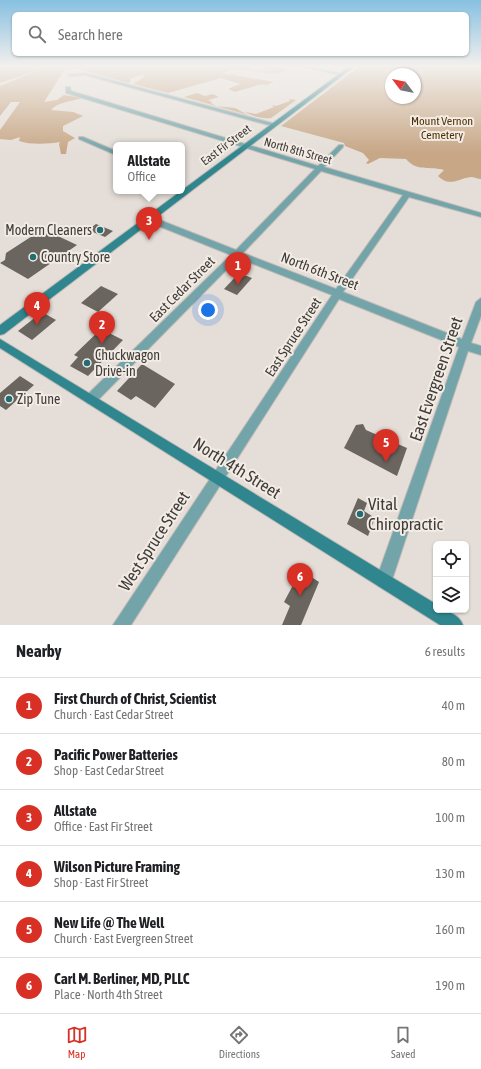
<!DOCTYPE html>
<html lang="en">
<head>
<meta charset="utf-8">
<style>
  :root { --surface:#fff; --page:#f2f2f2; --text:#202124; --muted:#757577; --line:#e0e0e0; --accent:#d93025 }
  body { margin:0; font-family:"Asap Condensed",sans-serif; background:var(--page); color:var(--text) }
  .controls { position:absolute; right:12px; bottom:12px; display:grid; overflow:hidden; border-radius:6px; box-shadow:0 1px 3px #0004 }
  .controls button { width:36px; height:36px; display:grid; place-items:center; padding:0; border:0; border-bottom:1px solid var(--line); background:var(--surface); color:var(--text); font:20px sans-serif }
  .compass { position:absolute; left:385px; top:68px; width:36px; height:36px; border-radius:50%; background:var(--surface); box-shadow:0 1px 3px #0004; rotate:302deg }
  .you { position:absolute; left:208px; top:310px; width:14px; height:14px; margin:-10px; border:3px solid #fff; border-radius:50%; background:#1a73e8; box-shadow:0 0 0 6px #1a73e833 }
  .badge { display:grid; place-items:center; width:26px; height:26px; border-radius:50%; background:var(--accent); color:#fff; font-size:13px; font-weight:700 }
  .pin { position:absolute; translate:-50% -33px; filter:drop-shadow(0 1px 2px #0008) }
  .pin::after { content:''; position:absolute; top:21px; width:14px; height:12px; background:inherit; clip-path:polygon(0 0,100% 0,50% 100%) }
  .popup { position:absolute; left:113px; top:142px; width:72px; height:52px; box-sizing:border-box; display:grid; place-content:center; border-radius:6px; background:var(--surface); filter:drop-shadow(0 1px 3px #0005); font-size:13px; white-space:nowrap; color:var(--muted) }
  .popup b { font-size:15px; color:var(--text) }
  .popup::after { content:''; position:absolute; left:50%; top:100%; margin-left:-8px; border:8px solid transparent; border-top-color:var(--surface) }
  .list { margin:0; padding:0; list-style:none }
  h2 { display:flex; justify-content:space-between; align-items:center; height:52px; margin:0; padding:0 16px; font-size:17px }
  h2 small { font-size:13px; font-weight:400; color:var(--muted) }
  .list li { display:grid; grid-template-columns:26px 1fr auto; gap:12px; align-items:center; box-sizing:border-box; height:56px; padding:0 16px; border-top:1px solid var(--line) }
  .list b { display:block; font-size:15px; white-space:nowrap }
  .list p { margin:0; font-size:13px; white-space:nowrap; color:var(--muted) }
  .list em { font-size:13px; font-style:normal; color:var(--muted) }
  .icon { flex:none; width:22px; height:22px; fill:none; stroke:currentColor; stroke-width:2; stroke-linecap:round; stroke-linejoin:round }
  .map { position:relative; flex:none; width:481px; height:625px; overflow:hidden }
  .search { position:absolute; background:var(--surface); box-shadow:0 1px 3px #0004; left:12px; right:12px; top:12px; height:44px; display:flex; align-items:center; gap:10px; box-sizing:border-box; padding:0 14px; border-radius:6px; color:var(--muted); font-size:15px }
  .sheet { height:388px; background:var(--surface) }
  nav { display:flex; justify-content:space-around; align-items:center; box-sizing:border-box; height:56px; border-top:1px solid var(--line); background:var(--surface); font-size:11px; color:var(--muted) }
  nav a { display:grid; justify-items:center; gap:2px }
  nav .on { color:var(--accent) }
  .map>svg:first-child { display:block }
  .green { fill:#c7a786; fill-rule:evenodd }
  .building { fill:#6a655f }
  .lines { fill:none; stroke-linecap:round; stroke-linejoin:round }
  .street-casing { stroke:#c0bab5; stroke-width:2 }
  .secondary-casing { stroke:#c0bab5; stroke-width:2 }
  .street { fill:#72a4a9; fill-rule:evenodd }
  .secondary { fill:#2f868e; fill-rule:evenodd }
  .poi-dot { fill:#226d74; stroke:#f2ece5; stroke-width:1.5 }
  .labels { text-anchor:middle; stroke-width:4; stroke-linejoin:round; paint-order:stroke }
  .far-park-label { font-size:12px; fill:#503003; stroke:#f2ece5 }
  .far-street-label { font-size:12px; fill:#3f3c39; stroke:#f2ece5 }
  .poi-label { font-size:14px; fill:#3f3c39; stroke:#f2ece5; text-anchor:start }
  .street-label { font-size:14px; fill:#3f3c39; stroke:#f2ece5 }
  .near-street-label { font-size:17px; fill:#3f3c39; stroke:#f2ece5 }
  .near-poi-label { font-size:17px; fill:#3f3c39; stroke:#f2ece5; text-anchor:start }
</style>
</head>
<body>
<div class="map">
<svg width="481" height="625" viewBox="0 0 481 625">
  <rect width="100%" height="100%" fill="#e5ded8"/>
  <!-- green -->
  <g class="green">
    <path d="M0,66H239L268,72L263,69L264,67L275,66L288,70C268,81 247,62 223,73L230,75L232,73L233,75L274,82L266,85L262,84L235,92L228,89L240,84L221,78L168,93L133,84L144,77L143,74L130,79L131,81L128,83L67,66L44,102L57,100L64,95L83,98C73,101 57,102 51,110L73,112L83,116L63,126V131L75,138L68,142L66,154H61L59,144L60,142C48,144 31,145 19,141L20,137L11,140L0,139V130L20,102H11L0,116V86L39,70L0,83Z"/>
    <path d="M360,66H481V179C478,179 474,177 471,177C459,178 450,188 438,176L444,170C430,166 417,172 406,159L380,158L368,164L366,163L369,160L363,153L345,146L344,143L281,126ZM391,74H415V98H391Z"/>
    <polygon points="197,93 205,96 213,94 219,97 208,100 212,102 211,103 216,106 235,108 248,115 184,97"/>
    <path d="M289,99L296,100L271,118C262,119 254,117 245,112L256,114L274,107L272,105L276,106L290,101Z"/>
  </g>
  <!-- building -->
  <g class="building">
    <polygon points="96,224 113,231 105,237 88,230"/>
    <polygon points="43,229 77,245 28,279 0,263 5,260 6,253"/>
    <polygon points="239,273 252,278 237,295 224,289"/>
    <polygon points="101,286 118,294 98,312 81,303"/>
    <polygon points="42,312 56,320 32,340 18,331"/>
    <polygon points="101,329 123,340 88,376 70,366 78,357 74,355"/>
    <polygon points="142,364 175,384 155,408 136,396 131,400 117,391"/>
    <polygon points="20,376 34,385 6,410 0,406 0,393"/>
    <polygon points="363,424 366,430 407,448 397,476 344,448 356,425"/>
    <polygon points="358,498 367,503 364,511 375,518 368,536 347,524"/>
    <polygon points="301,570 319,582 301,625 282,625 290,606 284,602"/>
  </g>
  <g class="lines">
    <defs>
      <g id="street">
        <polygon points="298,66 305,66 343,74 341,75"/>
        <polygon points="85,73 276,124 277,125 272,126 85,75 70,76 68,75"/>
        <path d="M66,87H70L71,91L318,166L339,145H343V147L324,167L481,213V217L409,197L343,292L462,339L476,302L481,298V316L471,343L481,346V355L468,351L390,586L384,588L378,586L376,580L459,347L339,299L131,625H113L332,295L238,258L95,403L91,404L87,403L85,399L87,395L231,255L146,221V217H152L236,250L315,169L66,93ZM321,171L403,195L336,289L243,253Z"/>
        <polygon points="79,137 83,137 116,151 116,155 79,139"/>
      </g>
      <g id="secondary">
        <polygon points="350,66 355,66 4,334 0,335 0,325"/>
        <path d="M0,339L436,604V610C447,610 459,614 463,625H440L0,348Z"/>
      </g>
    </defs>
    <!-- street casing -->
    <use href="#street" class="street-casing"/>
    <!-- secondary casing -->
    <use href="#secondary" class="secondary-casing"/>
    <!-- street -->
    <use href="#street" class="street"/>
    <!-- secondary -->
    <use href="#secondary" class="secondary"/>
  </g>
  <!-- sky -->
  <linearGradient id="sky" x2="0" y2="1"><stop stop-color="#87c0e1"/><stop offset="0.43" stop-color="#f3f0ed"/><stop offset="1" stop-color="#f3f0ed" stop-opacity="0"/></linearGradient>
  <rect width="481" height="153" fill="url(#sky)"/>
  <!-- markers -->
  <g class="poi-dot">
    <circle cx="100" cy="230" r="4"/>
    <circle cx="33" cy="257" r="4"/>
    <circle cx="87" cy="363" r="4"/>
    <circle cx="9" cy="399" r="4"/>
    <circle cx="360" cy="514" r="4"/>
  </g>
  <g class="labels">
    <!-- far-park labels -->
    <g class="far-park-label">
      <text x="442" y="125">Mount Vernon<tspan x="442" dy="14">Cemetery</tspan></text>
    </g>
    <!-- far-street labels -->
    <g class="far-street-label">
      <text transform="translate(226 145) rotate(-37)" y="4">East Fir Street</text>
      <text transform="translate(298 151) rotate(16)" y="4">North 8th Street</text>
    </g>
    <!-- poi labels -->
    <g class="poi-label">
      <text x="92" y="235" text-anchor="end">Modern Cleaners</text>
      <text x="41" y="262">Country Store</text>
      <text x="95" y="360">Chuckwagon<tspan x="95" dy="16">Drive-in</tspan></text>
      <text x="17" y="404">Zip Tune</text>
    </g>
    <!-- street labels -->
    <g class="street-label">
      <text transform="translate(320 271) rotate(21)" y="5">North 6th Street</text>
      <text transform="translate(182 289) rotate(-45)" y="5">East Cedar Street</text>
      <text transform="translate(293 337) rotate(-57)" y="5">East Spruce Street</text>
    </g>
    <!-- near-street labels -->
    <g class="near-street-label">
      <text transform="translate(436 379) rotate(-71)" y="6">East Evergreen Street</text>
      <text transform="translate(237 468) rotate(32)" y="6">North 4th Street</text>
      <text transform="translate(154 541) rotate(-57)" y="6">West Spruce Street</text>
    </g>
    <!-- near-poi labels -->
    <g class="near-poi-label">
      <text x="368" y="510">Vital<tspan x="368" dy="20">Chiropractic</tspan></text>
    </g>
  </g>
</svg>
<div class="controls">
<button><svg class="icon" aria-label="locate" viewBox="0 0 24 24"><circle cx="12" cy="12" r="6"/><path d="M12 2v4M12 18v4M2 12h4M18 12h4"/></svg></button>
<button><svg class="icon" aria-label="layers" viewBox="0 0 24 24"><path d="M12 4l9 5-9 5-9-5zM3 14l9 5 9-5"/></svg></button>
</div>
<svg class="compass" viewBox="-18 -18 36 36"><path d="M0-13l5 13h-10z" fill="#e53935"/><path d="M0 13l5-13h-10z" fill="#757577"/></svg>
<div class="you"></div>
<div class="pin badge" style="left:238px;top:285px">1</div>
<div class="pin badge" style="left:102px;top:344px">2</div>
<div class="pin badge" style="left:149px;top:240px">3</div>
<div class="popup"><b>Allstate</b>Office</div>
<div class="pin badge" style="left:37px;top:325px">4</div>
<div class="pin badge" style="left:386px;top:462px">5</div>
<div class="pin badge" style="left:300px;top:596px">6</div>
<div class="search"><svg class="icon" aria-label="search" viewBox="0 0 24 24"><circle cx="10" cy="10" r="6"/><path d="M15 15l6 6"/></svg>Search here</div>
</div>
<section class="sheet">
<h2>Nearby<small>6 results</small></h2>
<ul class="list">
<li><span class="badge">1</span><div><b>First Church of Christ, Scientist</b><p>Church · East Cedar Street</p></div><em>40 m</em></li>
<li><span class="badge">2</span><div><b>Pacific Power Batteries</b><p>Shop · East Cedar Street</p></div><em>80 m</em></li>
<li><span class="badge">3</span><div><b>Allstate</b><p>Office · East Fir Street</p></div><em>100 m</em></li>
<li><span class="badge">4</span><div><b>Wilson Picture Framing</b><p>Shop · East Fir Street</p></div><em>130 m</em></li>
<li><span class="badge">5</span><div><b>New Life @ The Well</b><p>Church · East Evergreen Street</p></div><em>160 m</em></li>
<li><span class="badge">6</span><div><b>Carl M. Berliner, MD, PLLC</b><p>Place · North 4th Street</p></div><em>190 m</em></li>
</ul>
</section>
<nav>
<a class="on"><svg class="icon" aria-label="map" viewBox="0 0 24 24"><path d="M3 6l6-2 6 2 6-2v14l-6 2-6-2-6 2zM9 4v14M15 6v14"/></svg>Map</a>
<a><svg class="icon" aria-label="directions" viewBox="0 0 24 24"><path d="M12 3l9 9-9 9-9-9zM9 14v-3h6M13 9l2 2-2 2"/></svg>Directions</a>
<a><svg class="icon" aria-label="saved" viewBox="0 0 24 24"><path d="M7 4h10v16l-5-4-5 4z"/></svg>Saved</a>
</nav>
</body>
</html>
